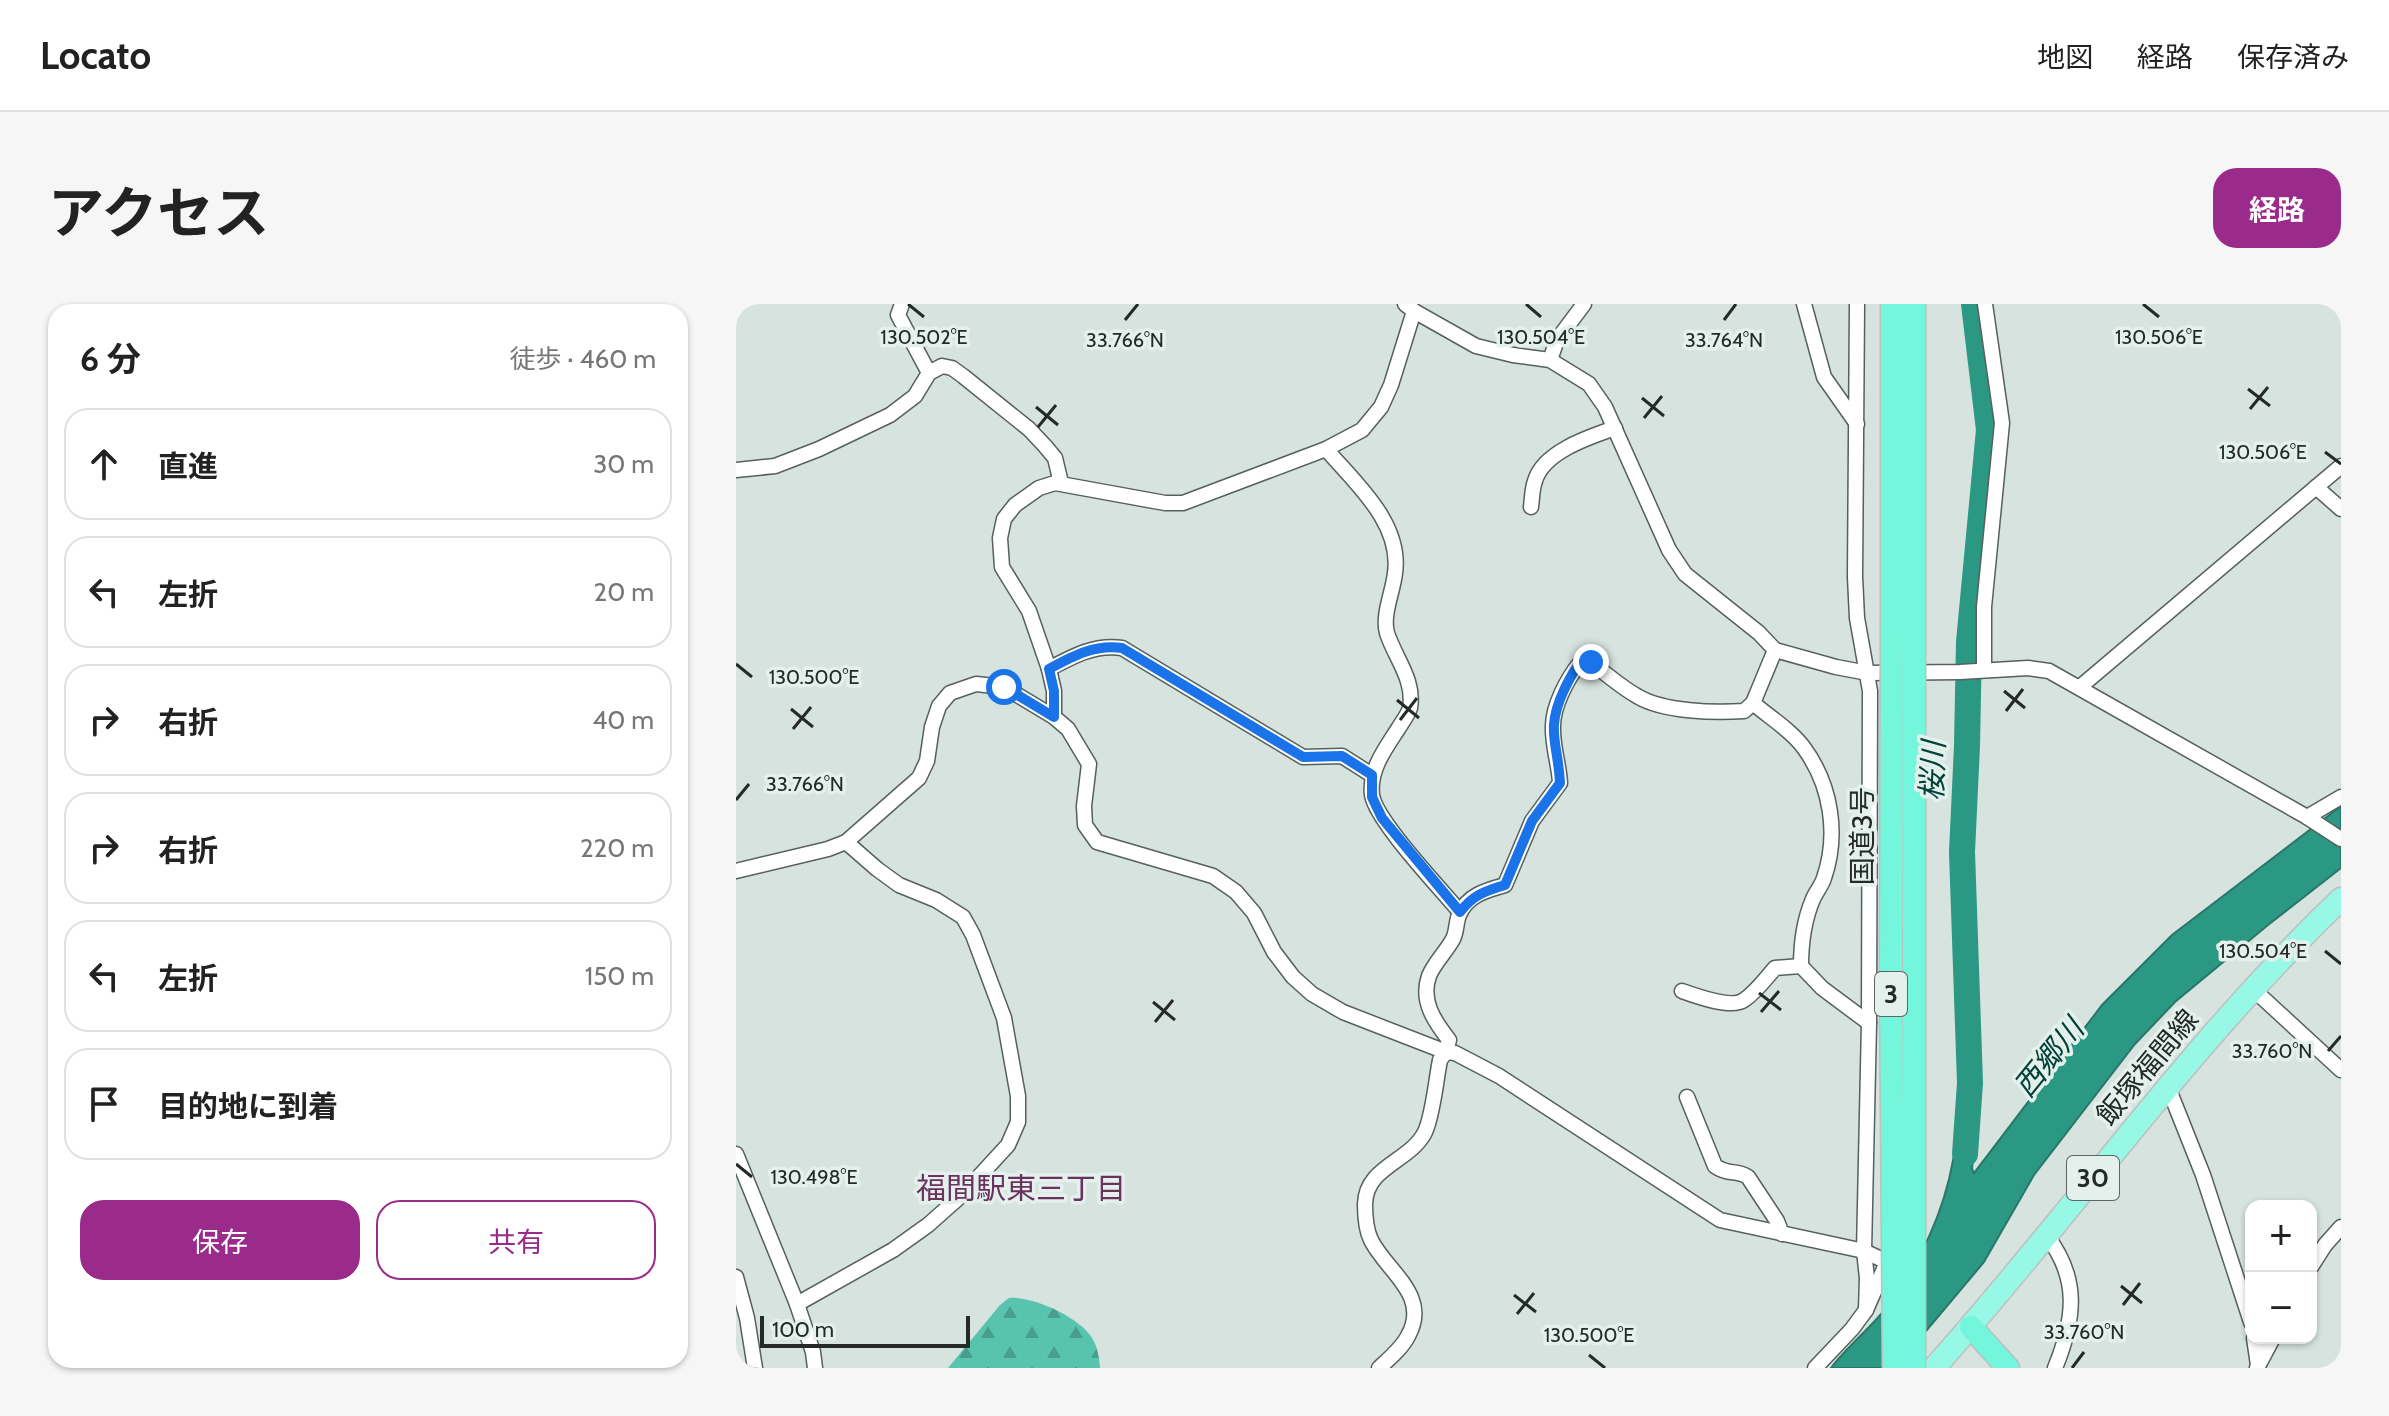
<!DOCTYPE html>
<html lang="ja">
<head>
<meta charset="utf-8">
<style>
  :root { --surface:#fff; --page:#f6f6f6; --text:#222; --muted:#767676; --line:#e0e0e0; --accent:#9a2b8a }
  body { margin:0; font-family:Cabin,"Noto Sans JP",sans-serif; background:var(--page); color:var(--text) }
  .controls { position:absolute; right:24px; bottom:24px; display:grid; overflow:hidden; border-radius:16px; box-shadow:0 2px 6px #0004 }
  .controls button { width:72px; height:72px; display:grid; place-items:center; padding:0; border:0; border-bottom:2px solid var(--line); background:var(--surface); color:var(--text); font:40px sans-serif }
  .scale { position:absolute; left:24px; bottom:20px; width:210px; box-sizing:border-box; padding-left:8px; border:4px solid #252a29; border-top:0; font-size:22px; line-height:28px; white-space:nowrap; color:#252a29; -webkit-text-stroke:6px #e4f0ec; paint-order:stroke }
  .stop { position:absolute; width:24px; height:24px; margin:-18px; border:6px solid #1a73e8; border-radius:50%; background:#fff }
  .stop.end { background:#1a73e8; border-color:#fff; box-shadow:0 2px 8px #0008 }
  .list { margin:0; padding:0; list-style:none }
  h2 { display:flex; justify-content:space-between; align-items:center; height:104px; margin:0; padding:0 32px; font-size:34px }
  h2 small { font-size:26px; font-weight:400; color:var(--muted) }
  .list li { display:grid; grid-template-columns:52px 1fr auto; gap:24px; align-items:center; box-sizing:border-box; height:112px; margin:0 16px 16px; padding:0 16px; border:2px solid var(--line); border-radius:24px }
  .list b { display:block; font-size:30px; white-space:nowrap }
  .list em { font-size:26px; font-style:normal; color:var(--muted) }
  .actions { display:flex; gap:16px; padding:24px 32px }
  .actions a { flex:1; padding:18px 0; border:2px solid var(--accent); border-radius:24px; text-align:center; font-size:28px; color:var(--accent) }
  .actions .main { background:var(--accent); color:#fff }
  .icon { flex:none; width:44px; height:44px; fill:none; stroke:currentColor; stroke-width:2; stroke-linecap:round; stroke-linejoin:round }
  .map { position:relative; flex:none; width:1605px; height:1064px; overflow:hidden; border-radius:24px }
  header { display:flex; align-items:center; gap:48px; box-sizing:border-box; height:112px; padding:0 40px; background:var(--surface); border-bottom:2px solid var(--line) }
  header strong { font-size:38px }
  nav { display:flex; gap:44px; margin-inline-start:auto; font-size:28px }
  .intro { display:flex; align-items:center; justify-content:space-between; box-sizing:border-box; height:192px; padding:0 48px }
  h1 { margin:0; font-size:56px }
  .button { padding:20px 36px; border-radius:24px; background:var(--accent); color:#fff; font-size:28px; font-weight:700 }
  main { display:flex; gap:48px; padding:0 48px }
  aside { flex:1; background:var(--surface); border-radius:24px; box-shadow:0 2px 6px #0004 }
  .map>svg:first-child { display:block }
  .forest { fill:url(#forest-firs) }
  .water { fill:#2a9883; stroke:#287768; stroke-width:2 }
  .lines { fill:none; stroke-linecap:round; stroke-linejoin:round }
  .river { stroke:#2a9883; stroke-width:26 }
  .minor-casing { stroke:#56605d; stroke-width:17 }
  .primary-casing { stroke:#bebfbf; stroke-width:25 }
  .trunk-casing { stroke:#bebfbf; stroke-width:25 }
  .minor { stroke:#fff; stroke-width:14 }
  .primary { stroke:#97f8e5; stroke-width:22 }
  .trunk { stroke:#74f6dc; stroke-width:22 }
  .trunk-bridge-casing { stroke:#bebfbf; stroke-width:25; stroke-linecap:butt }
  .trunk-bridge { stroke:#74f6dc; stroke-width:22 }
  .route { stroke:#1a73e8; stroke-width:10 }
  .ticks { fill:none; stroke:#252a29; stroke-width:3 }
  .labels { text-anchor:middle; stroke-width:7; stroke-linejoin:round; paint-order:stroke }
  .shield { fill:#e4f0ec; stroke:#5e6564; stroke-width:2 }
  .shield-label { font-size:26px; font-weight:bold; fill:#252a29 }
  .street-label { font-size:28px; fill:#252a29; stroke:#e4f0ec }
  .water-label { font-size:30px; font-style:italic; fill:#004237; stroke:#e4f0ec }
  .neighbourhood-label { font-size:30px; fill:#69325f; stroke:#e4f0ec }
  .ticks-label { font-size:20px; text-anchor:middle; fill:#252a29; stroke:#e4f0ec; stroke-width:7; stroke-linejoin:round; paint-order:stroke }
</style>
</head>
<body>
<header>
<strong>Locato</strong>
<nav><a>地図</a><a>経路</a><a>保存済み</a></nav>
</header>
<div class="intro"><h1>アクセス</h1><a class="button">経路</a></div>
<main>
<aside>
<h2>6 分<small>徒歩 · 460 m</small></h2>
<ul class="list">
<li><svg class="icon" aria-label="ahead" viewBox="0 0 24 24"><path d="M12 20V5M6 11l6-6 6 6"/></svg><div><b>直進</b></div><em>30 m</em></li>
<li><svg class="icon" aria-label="left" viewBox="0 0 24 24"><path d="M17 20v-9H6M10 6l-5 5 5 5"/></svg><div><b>左折</b></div><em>20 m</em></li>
<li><svg class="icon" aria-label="right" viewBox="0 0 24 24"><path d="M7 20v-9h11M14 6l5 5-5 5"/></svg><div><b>右折</b></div><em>40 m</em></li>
<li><svg class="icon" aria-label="right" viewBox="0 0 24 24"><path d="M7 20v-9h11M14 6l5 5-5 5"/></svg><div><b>右折</b></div><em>220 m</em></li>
<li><svg class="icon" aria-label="left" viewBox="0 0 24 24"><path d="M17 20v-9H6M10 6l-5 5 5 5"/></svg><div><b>左折</b></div><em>150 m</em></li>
<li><svg class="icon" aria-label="arrive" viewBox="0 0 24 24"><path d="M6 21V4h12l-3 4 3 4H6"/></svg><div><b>目的地に到着</b></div></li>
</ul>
<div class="actions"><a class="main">保存</a><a>共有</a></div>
</aside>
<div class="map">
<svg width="1605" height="1064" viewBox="0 0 1605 1064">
  <defs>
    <pattern id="forest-firs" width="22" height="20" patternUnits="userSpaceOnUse" patternTransform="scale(2)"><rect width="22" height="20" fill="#58c4ad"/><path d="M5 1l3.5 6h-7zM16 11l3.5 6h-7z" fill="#499f8d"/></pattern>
  </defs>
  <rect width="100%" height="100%" fill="#d6e3df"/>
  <!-- forest -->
  <path class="forest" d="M273,994C297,992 343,1013 356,1034C362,1044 363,1053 364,1064H212L264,1001Z"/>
  <!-- water -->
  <path class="water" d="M1605,502V564L1532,621L1439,698L1399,740L1298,871L1248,958L1159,1064H1095C1110,1044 1130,1028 1146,1009C1190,953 1218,887 1222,815L1241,814L1236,865L1238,869L1366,701L1436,631Z"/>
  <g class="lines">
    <!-- river -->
    <polyline class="river" points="1229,850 1234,779 1226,548 1231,442 1233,338 1253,126 1238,0"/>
    <defs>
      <g id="minor">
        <polyline points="166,0 162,11 193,69"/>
        <polyline points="669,0 678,7 740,42 777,51 814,56 853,80 869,103 933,246 949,270 1023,329 1039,346 1100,363 1132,369 1224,368 1292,364 1313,367 1571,513 1605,535"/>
        <polyline points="1068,0 1088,73 1121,120"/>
        <polyline points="1121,0 1119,273 1121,314 1134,387 1133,719 1128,947 1131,974 1130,1006"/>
        <polyline points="814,56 821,36 848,0"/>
        <path d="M590,145C620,180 666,219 659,269C657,288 646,311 651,329C659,354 679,376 674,404C672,411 666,418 662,425C649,445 633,466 636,491C640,517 705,585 724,608"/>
        <polyline points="0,166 39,162 83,145 154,111 179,92 193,69 206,62 216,64 227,72 293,125 309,142 319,154 325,179"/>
        <polyline points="1580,183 1605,205"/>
        <path d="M795,203C796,195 796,185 799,177C807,148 853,133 879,124"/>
        <path d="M313,365C337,352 359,340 386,344L567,453L606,452L636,471"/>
        <polyline points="1248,365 1248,303 1266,119 1249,0"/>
        <polyline points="1344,383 1605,162"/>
        <path d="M1017,399C1033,413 1055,426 1068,444C1095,481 1103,530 1088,574C1086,581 1080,588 1077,595C1068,616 1065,640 1065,662L1086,684L1133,719"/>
        <polyline points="318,413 318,387 313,365 293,307 266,263 264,234 268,215 279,201 303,184 319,179 429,199 447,199 590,145 626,126 645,103 655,81 678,7"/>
        <polyline points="1571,513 1605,493"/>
        <polyline points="0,567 92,545 110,538 183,474 191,457 196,423 203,402 214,389 240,380 268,383 318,413 332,425 353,460 348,502 349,521 361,538 477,572 500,588 518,609 538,648 557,673 576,690 607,708 710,748 719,749 763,772 984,916 1128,947 1151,958"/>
        <polyline points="1517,685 1605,766"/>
        <path d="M946,687C960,692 996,705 1008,696C1020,688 1030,674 1039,664L1065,662"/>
        <polyline points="1432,783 1467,871 1515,1018"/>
        <path d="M951,793L979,862C993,872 1000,865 1012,873L1041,917L1046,930"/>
        <polyline points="0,850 61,1000 77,1048 79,1064"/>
        <path d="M1310,931C1344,974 1339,1015 1319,1064"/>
        <polyline points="1575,963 1589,941 1605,923"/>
        <polyline points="0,973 11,1014 19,1064"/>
        <polyline points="61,1000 157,946 192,921 227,890 272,841 282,818 282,792 268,714 237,631 227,613 200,596 163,581 141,565 110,538"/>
        <polyline points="1518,1034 1522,1061"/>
        <path d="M643,1064C653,1055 666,1044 672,1032C695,991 650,967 635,936C630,926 629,912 629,900C630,862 674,858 689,828C697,811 700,776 704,756L710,748L713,736C699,718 684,697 693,672C698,659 710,648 717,635C721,627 720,618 723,611C731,591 751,586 769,581L796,517L824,479C823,460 816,441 817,422C817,402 831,375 844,359L855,358C870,370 885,383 901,392C927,408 979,409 1008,407L1017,399L1039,346"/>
        <polyline points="1079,1064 1116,1025 1130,1006 1151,958 1156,954"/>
        <polyline points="1521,1064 1537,1034"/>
      </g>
      <path id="primary" d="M1198,1064C1336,910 1455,738 1605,595"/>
      <g id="trunk">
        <polyline points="1178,0 1178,314"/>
        <polyline points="1156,315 1156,0"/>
        <polyline points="1235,1023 1272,1064"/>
      </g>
    </defs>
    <!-- minor casing -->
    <use href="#minor" class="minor-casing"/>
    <!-- primary casing -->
    <use href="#primary" class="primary-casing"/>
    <!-- trunk casing -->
    <use href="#trunk" class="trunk-casing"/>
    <!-- minor -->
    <use href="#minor" class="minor"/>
    <!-- primary -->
    <use href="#primary" class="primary"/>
    <!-- trunk -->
    <use href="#trunk" class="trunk"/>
    <defs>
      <g id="trunk-bridge">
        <polyline points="1178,314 1178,1064"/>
        <polyline points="1156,315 1155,681 1158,1064"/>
      </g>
    </defs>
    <!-- trunk-bridge casing -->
    <use href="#trunk-bridge" class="trunk-bridge-casing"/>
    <!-- trunk-bridge -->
    <use href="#trunk-bridge" class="trunk-bridge"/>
  </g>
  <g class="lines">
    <!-- route -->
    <path class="route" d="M268,383L318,413V387L313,365C337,352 359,340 386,344L567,453L606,452L636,471V493L646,514L724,608C737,591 749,587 769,581L796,517L824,479C822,438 809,427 828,386C833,376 837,367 844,359L855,358"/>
  </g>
  <!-- ticks -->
  <path class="ticks" d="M172,0L188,13M790,0L805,13M1407,0L1423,13M389,16L402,0M988,16L1000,0M1512,85L1534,102M906,94L928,112M300,103L322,121M1514,105L1532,83M908,114L926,92M302,123L320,101M1589,148L1605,160M0,360L16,373M1268,387L1289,404M661,396L683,414M55,405L77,423M1270,407L1287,385M664,416L681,394M57,425L75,403M0,496L13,480M1589,647L1605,660M1023,689L1045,706M417,698L439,716M1025,708L1043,687M419,718L437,696M1592,747L1605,732M0,860L16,873M1385,982L1406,999M778,991L800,1008M1387,1001L1404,979M781,1010L798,989M853,1051L869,1064M1336,1064L1348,1048"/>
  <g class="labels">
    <!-- shield labels -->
    <g class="shield">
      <rect x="1139" y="668" width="32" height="44" rx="6"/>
      <rect x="1331" y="852" width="52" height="44" rx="6"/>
    </g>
    <g class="shield-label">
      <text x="1155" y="699">3</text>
      <text x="1357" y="883">30</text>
    </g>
    <!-- street labels -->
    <g class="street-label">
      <text transform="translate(1126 532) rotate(-90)" y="10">国道3号</text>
      <text transform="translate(1411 763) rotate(-50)" y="10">飯塚福間線</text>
    </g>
    <!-- water labels -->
    <g class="water-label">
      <text transform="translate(1197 467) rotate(-88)" y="10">桜川</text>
      <text transform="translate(1313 754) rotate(-51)" y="10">西郷川</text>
    </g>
    <!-- neighbourhood labels -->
    <g class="neighbourhood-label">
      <text x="285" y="895">福間駅東三丁目</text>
    </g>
  </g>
  <g class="ticks-label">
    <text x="188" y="40">130.502°E</text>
    <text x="805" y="40">130.504°E</text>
    <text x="1423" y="40">130.506°E</text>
    <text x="389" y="43">33.766°N</text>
    <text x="988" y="43">33.764°N</text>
    <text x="1527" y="155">130.506°E</text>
    <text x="78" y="380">130.500°E</text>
    <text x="69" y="487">33.766°N</text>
    <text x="1527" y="654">130.504°E</text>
    <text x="1536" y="754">33.760°N</text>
    <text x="78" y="880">130.498°E</text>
    <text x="1348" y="1035">33.760°N</text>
    <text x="853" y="1038">130.500°E</text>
  </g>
</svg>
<div class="controls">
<button>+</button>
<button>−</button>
</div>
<div class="scale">100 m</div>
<div class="stop" style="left:268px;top:383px"></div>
<div class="stop end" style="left:855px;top:358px"></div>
</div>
</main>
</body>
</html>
